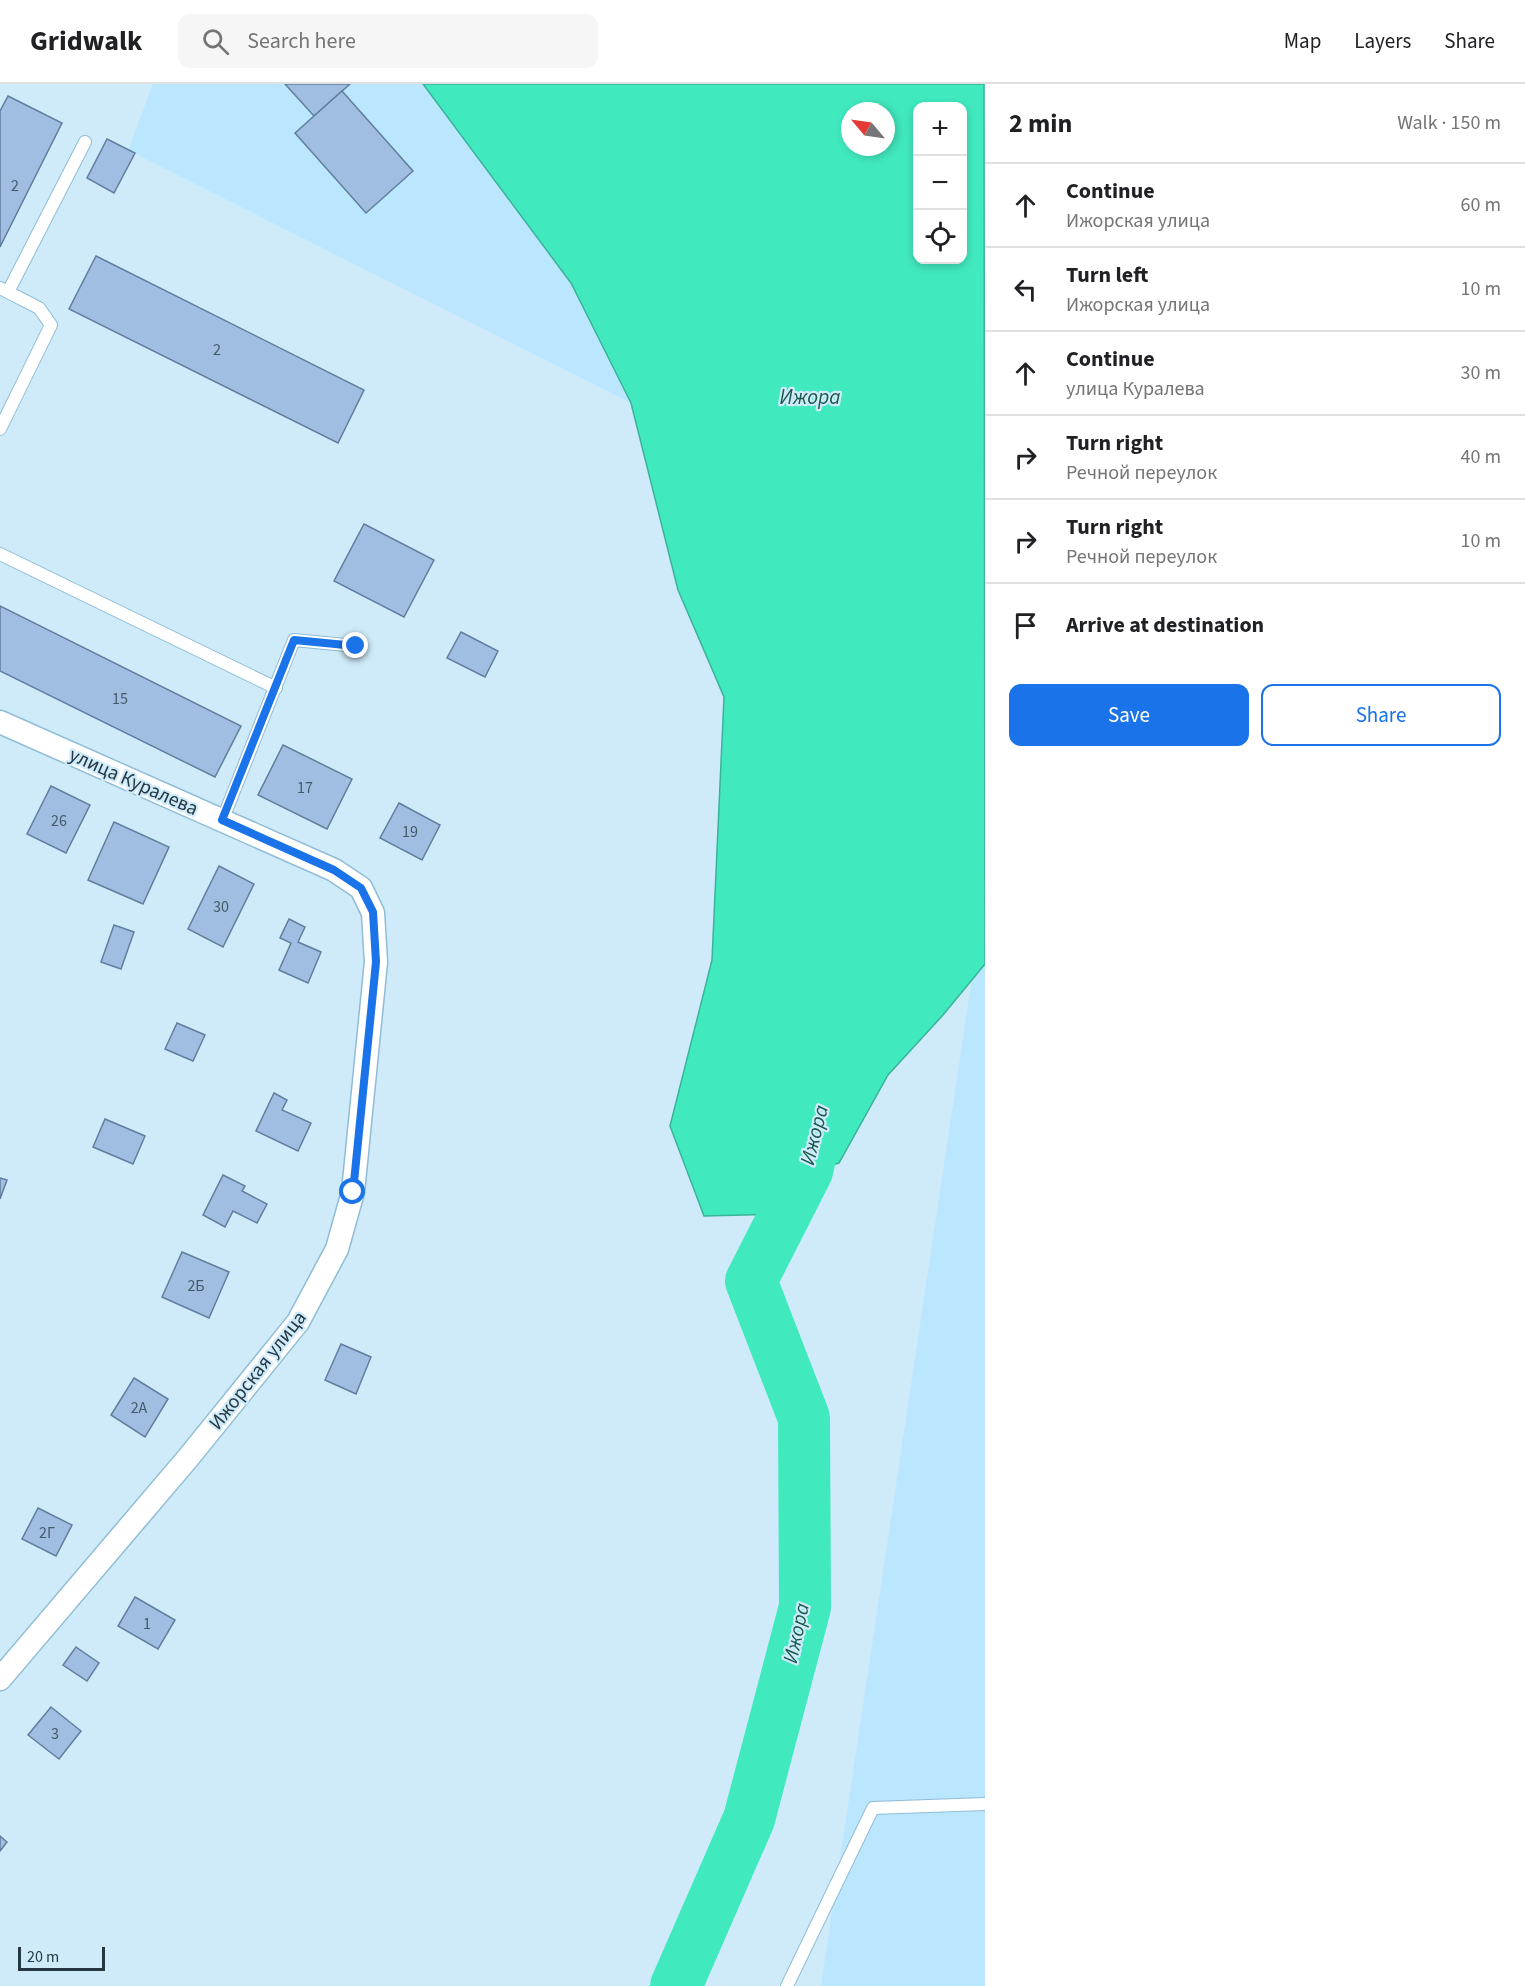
<!DOCTYPE html>
<html lang="en">
<head>
<meta charset="utf-8">
<style>
  :root { --surface:#fff; --page:#f6f6f6; --text:#202124; --muted:#757577; --line:#e0e0e0; --accent:#1a73e8 }
  body { margin:0; font-family:"Source Sans 3",sans-serif; background:var(--page); color:var(--text) }
  .controls { position:absolute; right:18px; top:18px; display:grid; overflow:hidden; border-radius:12px; box-shadow:0 3px 9px #0003 }
  .controls button { width:54px; height:54px; display:grid; place-items:center; padding:0; border:0; border-bottom:2px solid var(--line); background:var(--surface); color:var(--text); font:30px sans-serif }
  .compass { position:absolute; left:841px; top:18px; width:54px; height:54px; border-radius:50%; background:var(--surface); box-shadow:0 3px 9px #0003; rotate:299deg }
  .scale { position:absolute; left:18px; bottom:15px; width:87px; box-sizing:border-box; padding-left:6px; border:3px solid #253842; border-top:0; font-size:16px; line-height:21px; white-space:nowrap; color:#253842; -webkit-text-stroke:4px #cfebfa; paint-order:stroke }
  .stop { position:absolute; width:18px; height:18px; margin:-14px; border:4px solid #1a73e8; border-radius:50%; background:#fff }
  .stop.end { background:#1a73e8; border-color:#fff; box-shadow:0 2px 6px #0008 }
  .list { margin:0; padding:0; list-style:none }
  h2 { display:flex; justify-content:space-between; align-items:center; height:78px; margin:0; padding:0 24px; font-size:26px }
  h2 small { font-size:20px; font-weight:400; color:var(--muted) }
  .list li { display:grid; grid-template-columns:39px 1fr auto; gap:18px; align-items:center; box-sizing:border-box; height:84px; padding:0 24px; border-top:2px solid var(--line) }
  .list b { display:block; font-size:22px; white-space:nowrap }
  .list p { margin:0; font-size:20px; white-space:nowrap; color:var(--muted) }
  .list em { font-size:20px; font-style:normal; color:var(--muted) }
  .actions { display:flex; gap:12px; padding:18px 24px }
  .actions a { flex:1; padding:14px 0; border:2px solid var(--accent); border-radius:12px; text-align:center; font-size:21px; color:var(--accent) }
  .actions .main { background:var(--accent); color:#fff }
  .icon { flex:none; width:33px; height:33px; fill:none; stroke:currentColor; stroke-width:2; stroke-linecap:round; stroke-linejoin:round }
  .map { position:relative; flex:none; width:985px; height:1902px; overflow:hidden }
  header { display:flex; align-items:center; gap:36px; box-sizing:border-box; height:84px; padding:0 30px; background:var(--surface); border-bottom:2px solid var(--line) }
  header strong { font-size:28px }
  nav { display:flex; gap:33px; margin-inline-start:auto; font-size:21px }
  .search { width:420px; height:54px; background:var(--page); display:flex; align-items:center; gap:15px; box-sizing:border-box; padding:0 21px; border-radius:12px; color:var(--muted); font-size:22px }
  main { display:flex }
  aside { flex:1; background:var(--surface) }
  .map>svg:first-child { display:block }
  .built { fill:#bae6fe }
  .water { fill:#41e9bf; stroke:#39b49a; stroke-width:1.5; fill-rule:evenodd }
  .lines { fill:none; stroke-linecap:round; stroke-linejoin:round }
  .river { stroke:#41e9bf; stroke-width:52 }
  .building { fill:#9fbee1; stroke:#617e9f; stroke-width:1.5 }
  .lane-casing { stroke:#8fbdd6; stroke-width:14 }
  .street-casing { stroke:#8fbdd6; stroke-width:25 }
  .lane { stroke:#fff; stroke-width:12 }
  .street { stroke:#fff; stroke-width:22 }
  .route { stroke:#1a73e8; stroke-width:8 }
  .labels { text-anchor:middle; stroke-width:4.5; stroke-linejoin:round; paint-order:stroke }
  .number-label { font-size:16px; fill:#445a6a }
  .street-label { font-size:20px; fill:#253842; stroke:#cfebfa }
  .water-label { font-size:21px; font-style:italic; fill:#195a49; stroke:#cfebfa }
</style>
</head>
<body>
<header>
<strong>Gridwalk</strong>
<div class="search"><svg class="icon" aria-label="search" viewBox="0 0 24 24"><circle cx="10" cy="10" r="6"/><path d="M15 15l6 6"/></svg>Search here</div>
<nav><a>Map</a><a>Layers</a><a>Share</a></nav>
</header>
<main>
<div class="map">
<svg width="985" height="1902" viewBox="0 0 985 1902">
  <rect width="100%" height="100%" fill="#cfebfa"/>
  <!-- built -->
  <g class="built">
    <polygon points="153,0 423,0 571,199 631,319 128,66"/>
    <polygon points="985,807 985,1902 821,1902"/>
  </g>
  <!-- water -->
  <path class="water" d="M423,0H984L985,880L943,931L888,991L839,1079L807,1087L788,1130L704,1132L670,1042L712,876L724,613L678,506L631,319L571,199ZM918,22H962V176H918ZM850,27H886V63H850Z"/>
  <g class="lines">
    <!-- river -->
    <polyline class="river" points="676,1902 749,1735 805,1523 804,1334 751,1197 807,1087 812,1065"/>
  </g>
  <!-- building -->
  <g class="building">
    <polygon points="285,0 350,0 314,32"/>
    <polygon points="342,7 413,87 366,129 295,49"/>
    <polygon points="8,12 62,39 0,163 0,27"/>
    <polygon points="107,55 135,69 114,109 87,94"/>
    <polygon points="96,172 364,306 338,359 69,225"/>
    <polygon points="364,440 434,476 404,533 334,497"/>
    <polygon points="0,522 241,642 215,693 0,587"/>
    <polygon points="461,548 498,567 485,593 447,574"/>
    <polygon points="283,661 352,695 327,745 258,711"/>
    <polygon points="51,702 90,721 66,769 27,750"/>
    <polygon points="399,719 440,741 422,776 380,754"/>
    <polygon points="114,738 169,763 143,820 88,796"/>
    <polygon points="219,782 254,800 223,863 188,845"/>
    <polygon points="289,835 305,843 298,858 321,868 308,899 279,886 291,859 280,854"/>
    <polygon points="114,841 134,848 121,885 101,878"/>
    <polygon points="177,939 205,951 193,977 165,965"/>
    <polygon points="274,1009 287,1016 282,1026 311,1039 298,1067 256,1047"/>
    <polygon points="105,1035 145,1052 133,1080 93,1063"/>
    <polygon points="223,1091 245,1102 242,1107 267,1120 257,1139 233,1127 225,1143 203,1131"/>
    <polygon points="0,1094 7,1096 0,1115"/>
    <polygon points="182,1168 229,1188 209,1234 162,1213"/>
    <polygon points="341,1260 371,1273 356,1310 325,1296"/>
    <polygon points="134,1294 168,1315 145,1353 111,1331"/>
    <polygon points="38,1424 72,1441 56,1472 22,1455"/>
    <polygon points="135,1513 175,1536 158,1565 118,1542"/>
    <polygon points="76,1563 99,1579 87,1597 63,1581"/>
    <polygon points="51,1623 81,1647 59,1675 28,1651"/>
    <polygon points="0,1752 7,1758 0,1767"/>
  </g>
  <g class="lines">
    <defs>
      <g id="lane">
        <polyline points="0,204 39,224 51,241 0,345"/>
        <polyline points="8,208 85,58"/>
        <polyline points="0,470 276,604"/>
        <polyline points="222,737 294,556 356,562"/>
        <polyline points="787,1902 873,1724 985,1720"/>
      </g>
      <polyline id="street" points="0,638 334,786 361,804 373,829 376,878 353,1108 337,1165 298,1238 188,1374 0,1595"/>
    </defs>
    <!-- lane casing -->
    <use href="#lane" class="lane-casing"/>
    <!-- street casing -->
    <use href="#street" class="street-casing"/>
    <!-- lane -->
    <use href="#lane" class="lane"/>
    <!-- street -->
    <use href="#street" class="street"/>
  </g>
  <g class="lines">
    <!-- route -->
    <polyline class="route" points="353,1108 376,878 373,828 361,804 334,786 222,736 294,556 356,562"/>
  </g>
  <g class="labels">
    <!-- number labels -->
    <g class="number-label">
      <text x="15" y="107">2</text>
      <text x="217" y="271">2</text>
      <text x="120" y="620">15</text>
      <text x="305" y="709">17</text>
      <text x="59" y="742">26</text>
      <text x="410" y="753">19</text>
      <text x="221" y="828">30</text>
      <text x="196" y="1207">2Б</text>
      <text x="139" y="1329">2А</text>
      <text x="47" y="1454">2Г</text>
      <text x="147" y="1545">1</text>
      <text x="55" y="1655">3</text>
    </g>
    <!-- street labels -->
    <g class="street-label">
      <text transform="translate(134 697) rotate(24)" y="7">улица Куралева</text>
      <text transform="translate(257 1286) rotate(-52)" y="7">Ижорская улица</text>
    </g>
    <!-- water labels -->
    <g class="water-label">
      <text x="810" y="320">Ижора</text>
      <text transform="translate(814 1051) rotate(-76)" y="7">Ижора</text>
      <text transform="translate(796 1549) rotate(-78)" y="7">Ижора</text>
    </g>
  </g>
</svg>
<div class="controls">
<button>+</button>
<button>−</button>
<button><svg class="icon" aria-label="locate" viewBox="0 0 24 24"><circle cx="12" cy="12" r="6"/><path d="M12 2v4M12 18v4M2 12h4M18 12h4"/></svg></button>
</div>
<svg class="compass" viewBox="-18 -18 36 36"><path d="M0-13l5 13h-10z" fill="#e53935"/><path d="M0 13l5-13h-10z" fill="#757577"/></svg>
<div class="scale">20 m</div>
<div class="stop" style="left:353px;top:1108px"></div>
<div class="stop end" style="left:356px;top:562px"></div>
</div>
<aside>
<h2>2 min<small>Walk · 150 m</small></h2>
<ul class="list">
<li><svg class="icon" aria-label="ahead" viewBox="0 0 24 24"><path d="M12 20V5M6 11l6-6 6 6"/></svg><div><b>Continue</b><p>Ижорская улица</p></div><em>60 m</em></li>
<li><svg class="icon" aria-label="left" viewBox="0 0 24 24"><path d="M17 20v-9H6M10 6l-5 5 5 5"/></svg><div><b>Turn left</b><p>Ижорская улица</p></div><em>10 m</em></li>
<li><svg class="icon" aria-label="ahead" viewBox="0 0 24 24"><path d="M12 20V5M6 11l6-6 6 6"/></svg><div><b>Continue</b><p>улица Куралева</p></div><em>30 m</em></li>
<li><svg class="icon" aria-label="right" viewBox="0 0 24 24"><path d="M7 20v-9h11M14 6l5 5-5 5"/></svg><div><b>Turn right</b><p>Речной переулок</p></div><em>40 m</em></li>
<li><svg class="icon" aria-label="right" viewBox="0 0 24 24"><path d="M7 20v-9h11M14 6l5 5-5 5"/></svg><div><b>Turn right</b><p>Речной переулок</p></div><em>10 m</em></li>
<li><svg class="icon" aria-label="arrive" viewBox="0 0 24 24"><path d="M6 21V4h12l-3 4 3 4H6"/></svg><div><b>Arrive at destination</b></div></li>
</ul>
<div class="actions"><a class="main">Save</a><a>Share</a></div>
</aside>
</main>
</body>
</html>
